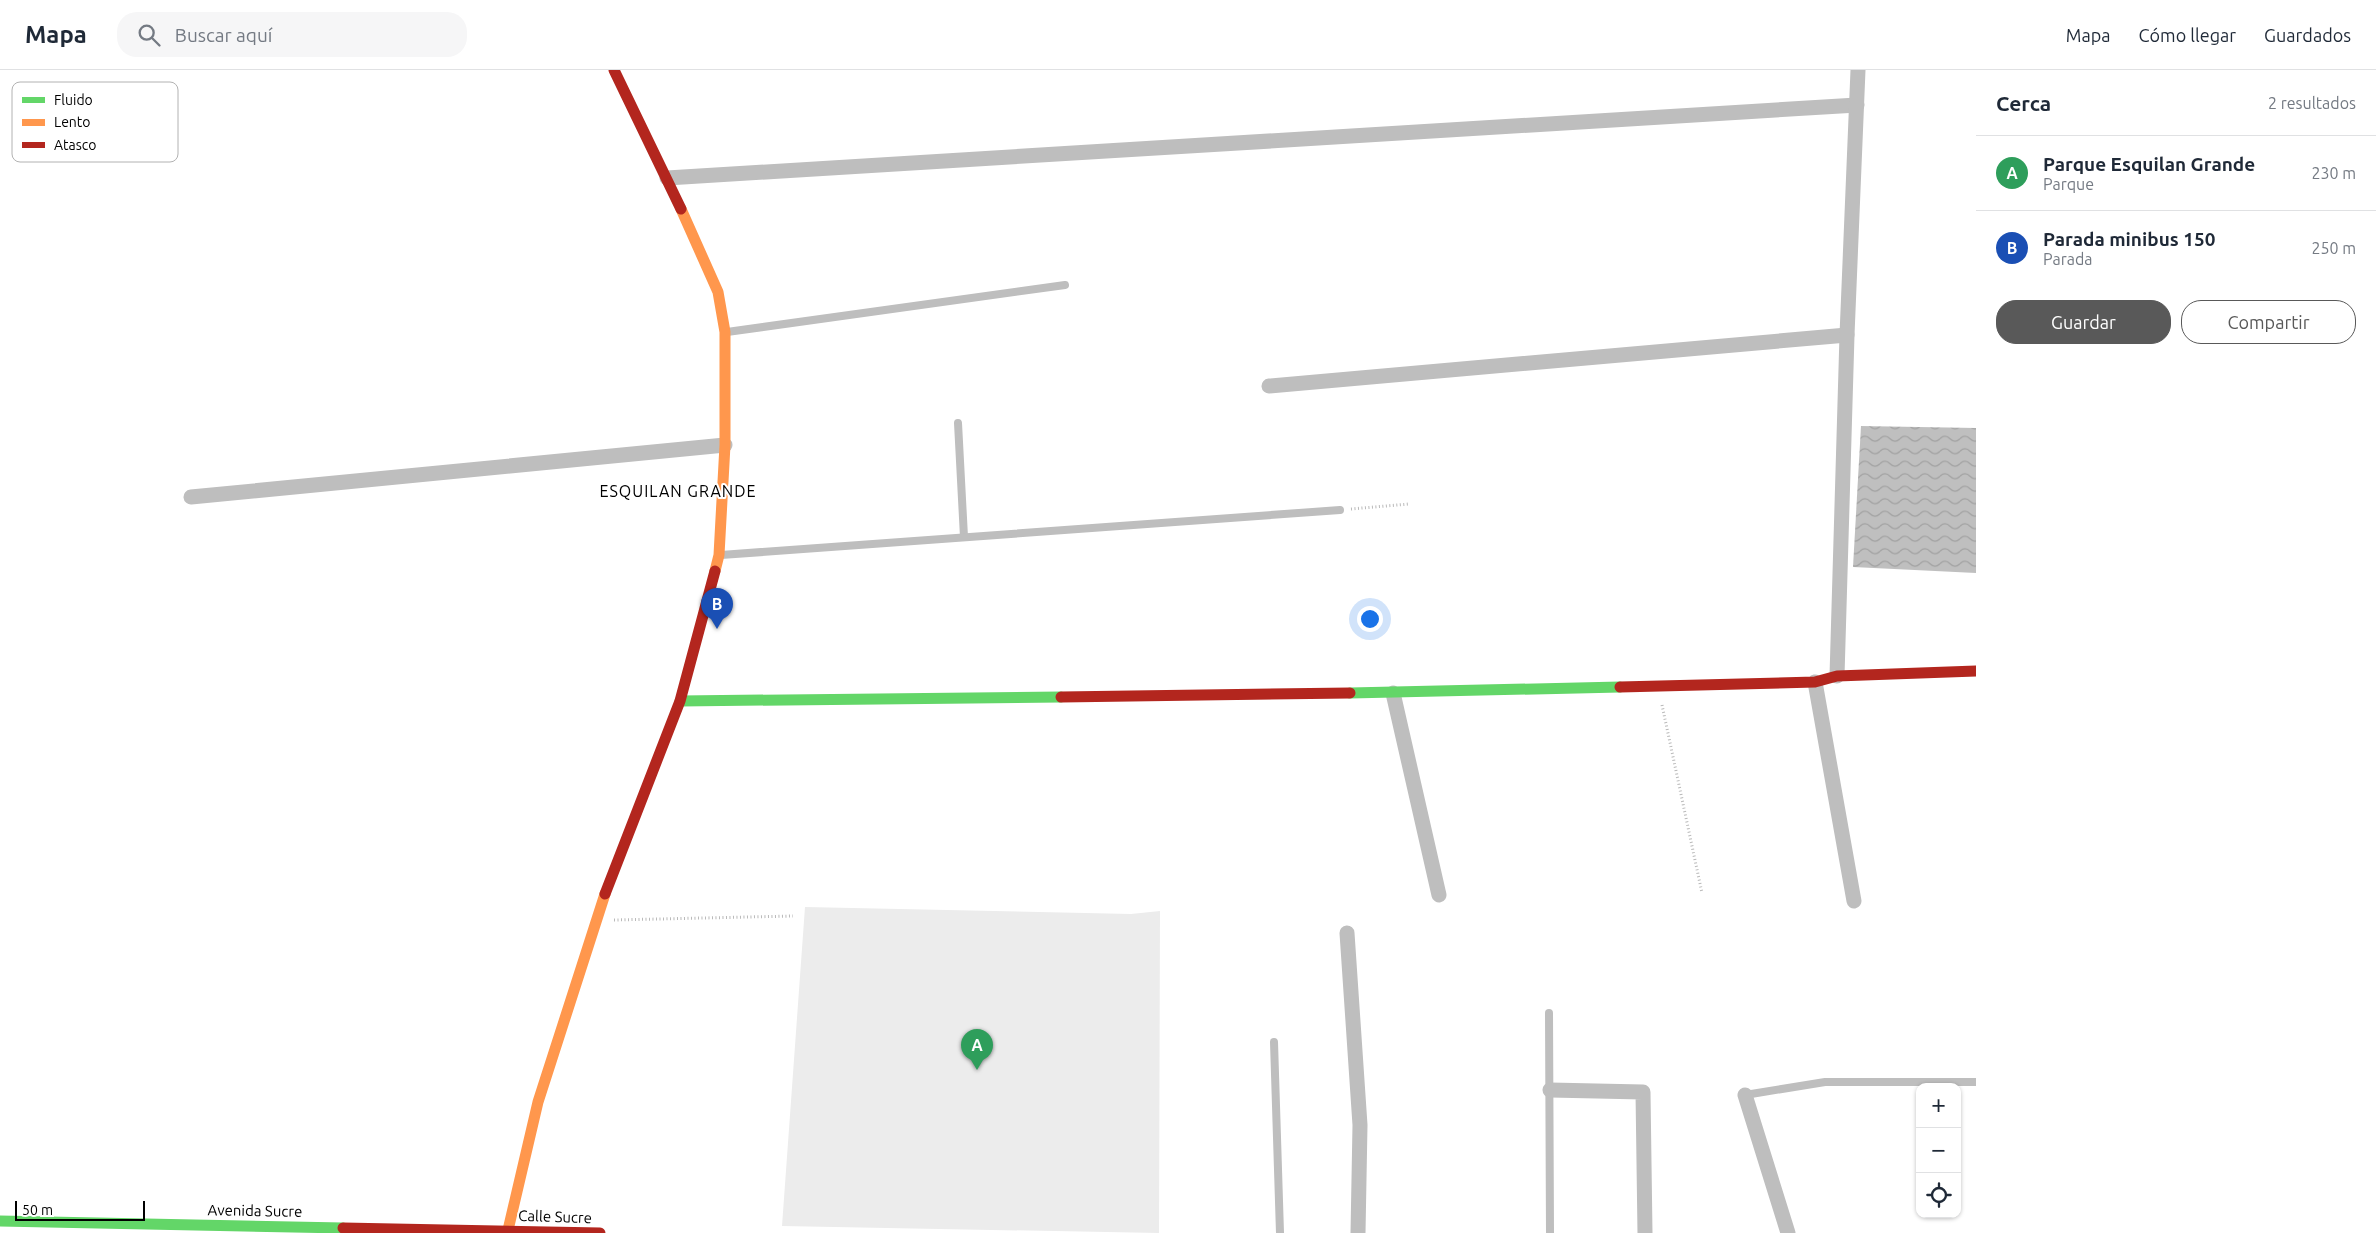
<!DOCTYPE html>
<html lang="es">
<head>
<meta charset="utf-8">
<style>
  :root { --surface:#fff; --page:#f6f6f7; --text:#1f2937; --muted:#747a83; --line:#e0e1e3; --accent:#595959 }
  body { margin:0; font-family:Ubuntu,sans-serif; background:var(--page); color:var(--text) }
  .controls { position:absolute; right:15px; bottom:15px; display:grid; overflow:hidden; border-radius:10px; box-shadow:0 1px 4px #0004 }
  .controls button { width:45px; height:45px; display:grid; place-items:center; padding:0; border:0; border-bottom:1px solid var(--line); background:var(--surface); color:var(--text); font:25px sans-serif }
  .scale { position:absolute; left:15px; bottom:12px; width:130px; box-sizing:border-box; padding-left:5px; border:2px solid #000; border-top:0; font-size:14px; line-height:18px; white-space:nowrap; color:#000; -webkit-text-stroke:4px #fff; paint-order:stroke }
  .you { position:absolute; left:1369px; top:548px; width:18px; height:18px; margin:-12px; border:4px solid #fff; border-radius:50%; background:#1a73e8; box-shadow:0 0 0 8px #1a73e833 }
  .badge { display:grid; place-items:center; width:32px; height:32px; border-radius:50%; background:var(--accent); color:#fff; font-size:16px; font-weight:700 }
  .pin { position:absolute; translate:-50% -41px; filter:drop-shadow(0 1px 2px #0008) }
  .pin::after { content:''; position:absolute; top:26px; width:18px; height:15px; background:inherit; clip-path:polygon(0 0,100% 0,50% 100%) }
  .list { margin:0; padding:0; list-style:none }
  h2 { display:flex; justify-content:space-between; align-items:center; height:65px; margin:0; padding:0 20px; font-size:21px }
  h2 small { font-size:16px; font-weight:400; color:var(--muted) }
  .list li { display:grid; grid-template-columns:32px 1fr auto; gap:15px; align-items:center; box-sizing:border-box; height:75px; padding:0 20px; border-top:1px solid var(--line) }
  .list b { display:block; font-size:19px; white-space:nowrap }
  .list p { margin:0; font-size:16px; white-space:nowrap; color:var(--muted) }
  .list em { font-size:16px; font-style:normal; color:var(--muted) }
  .actions { display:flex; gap:10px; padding:15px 20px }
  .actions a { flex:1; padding:11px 0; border:1px solid var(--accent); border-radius:20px; text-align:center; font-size:18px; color:var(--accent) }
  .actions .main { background:var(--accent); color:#fff }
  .icon { flex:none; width:28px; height:28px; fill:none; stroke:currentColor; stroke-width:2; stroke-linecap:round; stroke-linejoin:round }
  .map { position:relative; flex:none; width:1976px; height:1163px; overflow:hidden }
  header { display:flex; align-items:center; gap:30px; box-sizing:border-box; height:70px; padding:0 25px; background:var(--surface); border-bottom:1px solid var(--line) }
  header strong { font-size:24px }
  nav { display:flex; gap:28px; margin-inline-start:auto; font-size:18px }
  .search { width:350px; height:45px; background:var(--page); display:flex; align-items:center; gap:12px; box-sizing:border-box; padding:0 18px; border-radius:20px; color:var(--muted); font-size:19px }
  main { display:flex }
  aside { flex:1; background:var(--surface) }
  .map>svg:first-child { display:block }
  .park { fill:#ececec }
  .water { fill:url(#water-waves) }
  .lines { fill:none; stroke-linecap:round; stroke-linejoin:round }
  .path { stroke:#b9b9b9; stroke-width:3; stroke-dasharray:1 2.5; stroke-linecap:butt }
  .lane { stroke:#bebebe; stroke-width:8 }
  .street { stroke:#bebebe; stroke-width:15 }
  .fast { stroke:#63d668; stroke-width:11 }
  .slow { stroke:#ff974d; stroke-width:11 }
  .jam { stroke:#b3261e; stroke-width:11 }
  .labels { text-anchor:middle; stroke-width:4; stroke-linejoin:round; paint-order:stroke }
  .street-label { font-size:15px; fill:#000; stroke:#fff }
  .neighbourhood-label { font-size:16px; letter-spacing:1px; fill:#000; stroke:#fff }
  .key { fill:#fff; stroke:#b2b2b2; stroke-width:1 }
  .key-label { font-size:14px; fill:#000 }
</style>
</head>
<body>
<header>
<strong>Mapa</strong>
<div class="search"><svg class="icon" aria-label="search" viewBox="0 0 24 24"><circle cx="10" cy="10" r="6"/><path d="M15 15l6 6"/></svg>Buscar aquí</div>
<nav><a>Mapa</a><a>Cómo llegar</a><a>Guardados</a></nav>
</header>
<main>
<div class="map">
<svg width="1976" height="1163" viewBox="0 0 1976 1163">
  <defs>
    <pattern id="water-waves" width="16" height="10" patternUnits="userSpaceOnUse" patternTransform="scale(1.25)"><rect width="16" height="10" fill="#bfbfbf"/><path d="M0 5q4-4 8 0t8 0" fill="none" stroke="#a2a2a2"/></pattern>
  </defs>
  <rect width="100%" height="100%" fill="#fff"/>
  <!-- park -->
  <polygon class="park" points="805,837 1131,844 1160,841 1159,1163 782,1156"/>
  <!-- water -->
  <polygon class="water" points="1861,356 1976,358 1976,503 1853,497"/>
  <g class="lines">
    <!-- path -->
    <g class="path">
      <polyline points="1351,439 1409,434"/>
      <polyline points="1662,635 1702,823"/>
      <polyline points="614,850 793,846"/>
    </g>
    <!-- lane -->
    <g class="lane">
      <polyline points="727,262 1065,215"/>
      <polyline points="958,353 964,467"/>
      <polyline points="721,485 1340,440"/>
      <polyline points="1549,943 1550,1163"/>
      <polyline points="1274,972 1280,1163"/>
      <polyline points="1745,1025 1825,1012 1976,1012"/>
    </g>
    <!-- street -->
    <g class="street">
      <polyline points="667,108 1857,35"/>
      <polyline points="1269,316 1847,265"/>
      <polyline points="191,427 725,375"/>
      <polyline points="1837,606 1847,265 1858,0"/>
      <polyline points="1815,612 1854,831"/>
      <polyline points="1393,623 1439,825"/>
      <polyline points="1347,863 1360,1055 1358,1163"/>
      <polyline points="1550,1020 1643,1022 1645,1163"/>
      <polyline points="1745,1025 1788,1163"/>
    </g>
    <!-- fast -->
    <g class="fast">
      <polyline points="1350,623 1620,617"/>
      <polyline points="680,631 1061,627"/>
      <polyline points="0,1151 343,1158"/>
    </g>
    <!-- slow -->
    <g class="slow">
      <polyline points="681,139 718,222 725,262 725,375 719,485 715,501"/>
      <polyline points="508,1160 538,1032 605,824"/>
    </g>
    <!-- jam -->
    <g class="jam">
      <polyline points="614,0 681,139"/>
      <polyline points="1620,617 1815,612 1837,606 1976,601"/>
      <polyline points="1061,627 1350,623"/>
      <polyline points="605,824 680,631 715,501"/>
      <polyline points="343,1158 600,1163"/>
    </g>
  </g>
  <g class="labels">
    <!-- street labels -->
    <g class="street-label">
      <text transform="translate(255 1141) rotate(1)" y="5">Avenida Sucre</text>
      <text transform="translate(555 1147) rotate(2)" y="5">Calle Sucre</text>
    </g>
    <!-- neighbourhood labels -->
    <g class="neighbourhood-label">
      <text x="678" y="427">ESQUILAN GRANDE</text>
    </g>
  </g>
  <!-- legend -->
  <rect x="12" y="12" width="166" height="80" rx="8" class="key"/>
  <rect x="22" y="27" width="23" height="6" fill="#63d668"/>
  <rect x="22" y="49" width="23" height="7" fill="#ff974d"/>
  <rect x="22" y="72" width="23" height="6" fill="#b3261e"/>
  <g class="key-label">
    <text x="54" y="35">Fluido</text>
    <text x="54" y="57">Lento</text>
    <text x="54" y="80">Atasco</text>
  </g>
</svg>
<div class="controls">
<button>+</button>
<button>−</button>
<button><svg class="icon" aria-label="locate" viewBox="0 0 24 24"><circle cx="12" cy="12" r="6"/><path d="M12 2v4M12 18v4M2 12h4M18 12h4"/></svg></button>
</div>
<div class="scale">50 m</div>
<div class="you"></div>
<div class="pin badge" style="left:977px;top:1000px;background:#2e9e5b">A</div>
<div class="pin badge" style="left:717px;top:559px;background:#1a4fb4">B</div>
</div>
<aside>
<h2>Cerca<small>2 resultados</small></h2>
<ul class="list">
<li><span class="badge" style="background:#2e9e5b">A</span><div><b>Parque Esquilan Grande</b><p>Parque</p></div><em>230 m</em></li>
<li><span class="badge" style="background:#1a4fb4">B</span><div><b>Parada minibus 150</b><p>Parada</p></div><em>250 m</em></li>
</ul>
<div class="actions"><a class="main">Guardar</a><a>Compartir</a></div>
</aside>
</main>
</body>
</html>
